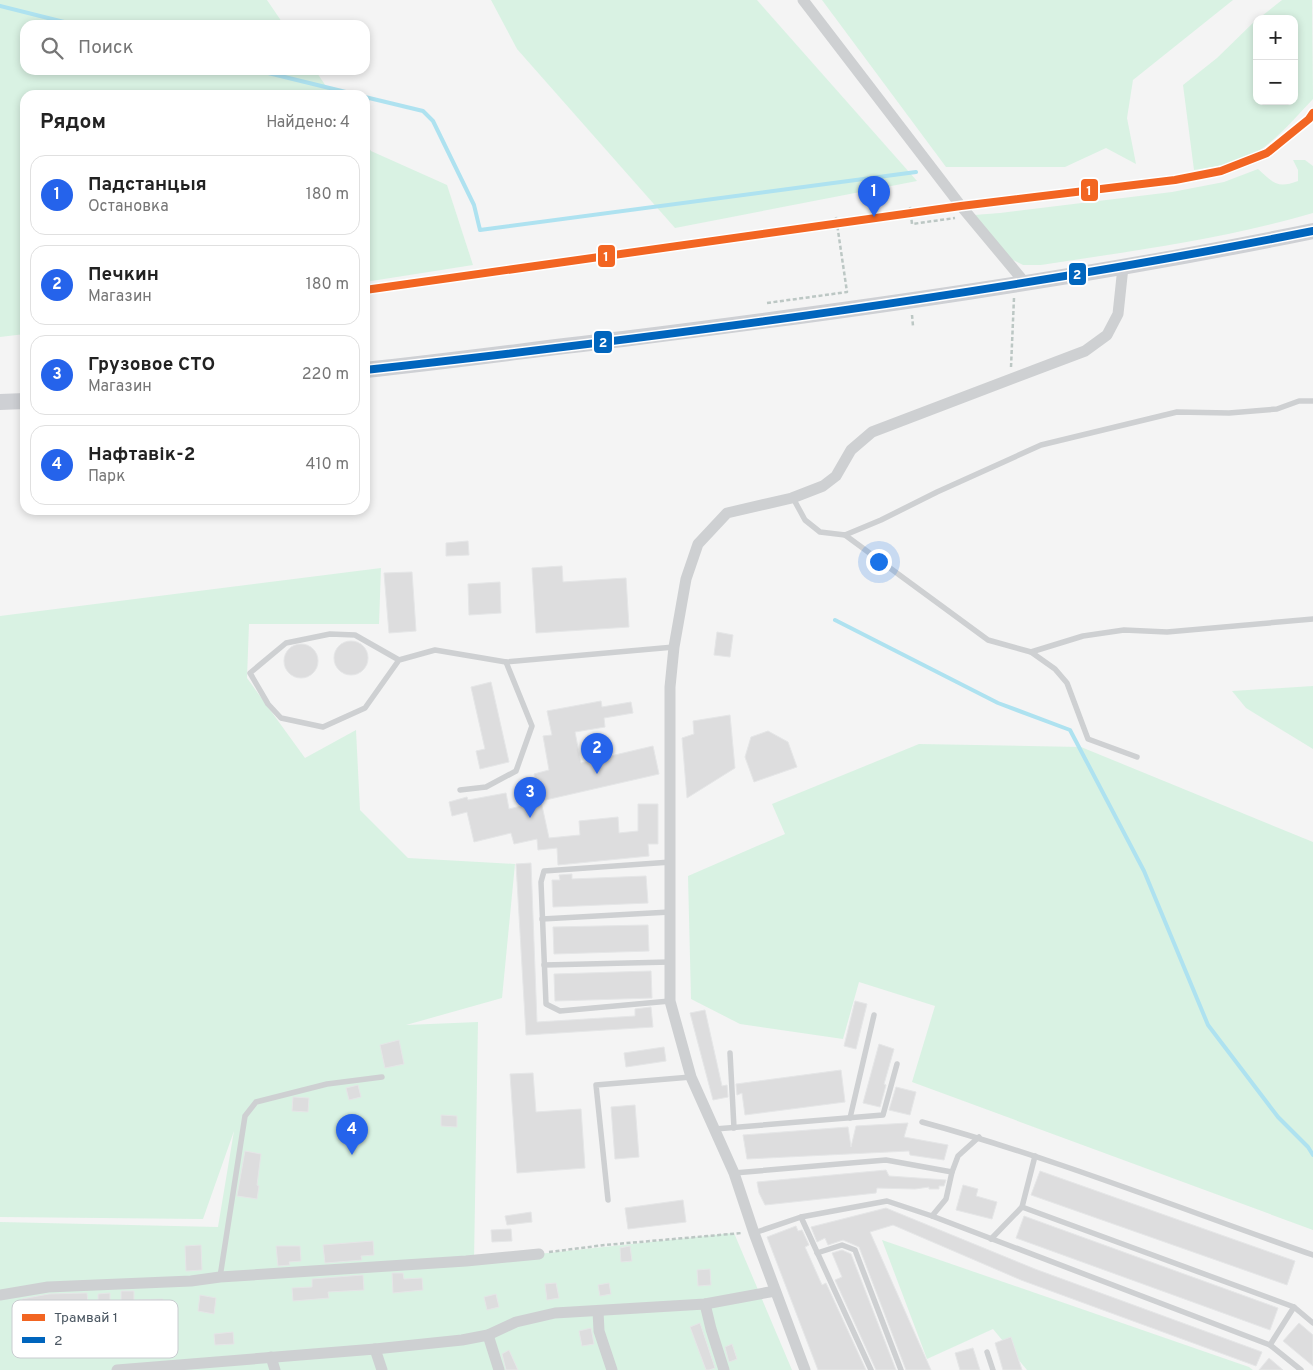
<!DOCTYPE html>
<html lang="ru">
<head>
<meta charset="utf-8">
<style>
  :root { --surface:#fff; --page:#f6f6f6; --text:#222; --muted:#767676; --line:#e0e0e0; --accent:#2563eb }
  body { margin:0; font-family:Overpass,sans-serif; background:var(--page); color:var(--text) }
  .controls { position:absolute; right:15px; top:15px; display:grid; overflow:hidden; border-radius:10px; box-shadow:0 2px 8px #0003 }
  .controls button { width:45px; height:45px; display:grid; place-items:center; padding:0; border:0; border-bottom:1px solid var(--line); background:var(--surface); color:var(--text); font:25px sans-serif }
  .you { position:absolute; left:878px; top:561px; width:18px; height:18px; margin:-12px; border:4px solid #fff; border-radius:50%; background:#1a73e8; box-shadow:0 0 0 8px #1a73e833 }
  .badge { display:grid; place-items:center; width:32px; height:32px; border-radius:50%; background:var(--accent); color:#fff; font-size:16px; font-weight:700 }
  .pin { position:absolute; translate:-50% -41px; filter:drop-shadow(0 1px 2px #0008) }
  .pin::after { content:''; position:absolute; top:26px; width:18px; height:15px; background:inherit; clip-path:polygon(0 0,100% 0,50% 100%) }
  .list { margin:0; padding:0; list-style:none }
  h2 { display:flex; justify-content:space-between; align-items:center; height:65px; margin:0; padding:0 20px; font-size:21px }
  h2 small { font-size:16px; font-weight:400; color:var(--muted) }
  .list li { display:grid; grid-template-columns:32px 1fr auto; gap:15px; align-items:center; box-sizing:border-box; height:80px; margin:0 10px 10px; padding:0 10px; border:1px solid var(--line); border-radius:15px }
  .list b { display:block; font-size:19px; white-space:nowrap }
  .list p { margin:0; font-size:16px; white-space:nowrap; color:var(--muted) }
  .list em { font-size:16px; font-style:normal; color:var(--muted) }
  .icon { flex:none; width:28px; height:28px; fill:none; stroke:currentColor; stroke-width:2; stroke-linecap:round; stroke-linejoin:round }
  .map { position:relative; flex:none; width:1313px; height:1370px; overflow:hidden }
  .search { position:absolute; background:var(--surface); box-shadow:0 2px 8px #0003; left:20px; top:20px; width:350px; height:55px; display:flex; align-items:center; gap:12px; box-sizing:border-box; padding:0 18px; border-radius:15px; color:var(--muted); font-size:19px }
  .panel { position:absolute; background:var(--surface); box-shadow:0 2px 8px #0003; left:20px; top:90px; width:350px; height:425px; border-radius:15px }
  .map>svg:first-child { display:block }
  .green { fill:#d9f2e3 }
  .lines { fill:none; stroke-linecap:round; stroke-linejoin:round }
  .stream { stroke:#aee2f0; stroke-width:4 }
  .building { fill:#ddddde; stroke:#e5e6e7 }
  .path { stroke:#bcc7c4; stroke-width:2.5; stroke-dasharray:4 2.5; stroke-linecap:butt }
  .lane { stroke:#ced0d2; stroke-width:5.5 }
  .street { stroke:#ced0d2; stroke-width:11 }
  .secondary { stroke:#ced0d4; stroke-width:16 }
  .bus-1-casing { stroke:#fff; stroke-width:11 }
  .bus-1 { stroke:#0065bd; stroke-width:8 }
  .tram-1-casing { stroke:#fff; stroke-width:11 }
  .tram-1 { stroke:#f26522; stroke-width:8 }
  .key { fill:#fff; stroke:#c9ccd0; stroke-width:1 }
  .key-label { font-size:14px; fill:#4a5661 }
  .line-badge { stroke:#fff; stroke-width:2 }
  .badge-label { font-size:14px; text-anchor:middle; font-weight:bold; fill:#fff }
</style>
</head>
<body>
<div class="map">
<svg width="1313" height="1370" viewBox="0 0 1313 1370">
  <rect width="100%" height="100%" fill="#f4f4f4"/>
  <!-- green -->
  <g class="green">
    <polygon points="0,0 267,0 284,25 25,25 25,70 315,70 332,95 25,95 25,334 0,337"/>
    <polygon points="491,0 757,0 917,181 675,228 517,49"/>
    <polygon points="822,0 1233,0 1133,80 1127,118 1136,164 1106,148 1065,167 946,167"/>
    <path d="M1282,0H1312L1313,99C1295,118 1271,147 1246,158C1229,165 1212,167 1194,170L1183,85L1217,58L1257,19V101H1294V19H1258Z"/>
    <polygon points="365,142 371,151 447,185 473,265 365,282"/>
    <path d="M1293,160H1305L1313,166V213C1224,239 1132,251 1041,265H1023L1011,259L974,215L1000,213L1172,192L1224,182L1258,169C1274,183 1277,189 1298,181V170Z"/>
    <polygon points="381,568 379,624 249,624 247,678 305,758 356,730 360,810 408,858 515,864 502,998 406,1025 478,1022 474,1261 734,1233 792,1370 0,1370 0,1222 218,1227 234,1131 203,1219 0,1217 0,616"/>
    <polygon points="1313,686 1313,749 1246,708 1232,691"/>
    <polygon points="919,744 1081,747 1313,842 1313,1230 912,1082 935,1006 859,982 843,1039 740,1024 691,999 688,876 785,834 772,804"/>
    <polygon points="882,1240 1249,1367 1253,1370 1027,1370 993,1329 927,1359"/>
  </g>
  <g class="lines">
    <!-- stream -->
    <g class="stream">
      <polyline points="0,6 76,25"/>
      <polyline points="256,70 358,95"/>
      <polyline points="365,97 423,111 433,121 474,205 480,230 916,172"/>
      <polyline points="835,620 998,703 1070,730 1144,871 1208,1025 1278,1117 1308,1147 1313,1155"/>
    </g>
  </g>
  <!-- building -->
  <g class="building">
    <polygon points="468,541 469,555 446,556 446,543"/>
    <polygon points="562,566 563,582 626,578 629,627 536,633 532,568"/>
    <polygon points="412,572 416,631 389,633 384,573"/>
    <polygon points="500,582 501,613 469,615 468,584"/>
    <polygon points="717,632 733,635 730,657 714,655"/>
    <circle cx="351" cy="658" r="17"/>
    <circle cx="301" cy="661" r="17"/>
    <polygon points="491,682 509,762 480,769 476,751 485,749 471,687"/>
    <polygon points="601,701 602,707 631,702 633,713 604,718 605,727 575,732 581,763 653,746 659,774 541,801 534,774 549,770 543,736 552,735 547,711"/>
    <polygon points="730,715 735,768 687,798 682,738 694,734 693,721"/>
    <polygon points="768,731 788,742 797,767 754,782 745,757 751,737"/>
    <polygon points="506,793 509,809 541,801 549,838 580,835 579,821 618,817 619,833 638,831 638,804 658,804 658,844 648,844 649,856 558,865 557,848 538,850 537,839 514,844 511,833 474,842 467,812 452,816 449,802 467,797 468,800"/>
    <polygon points="531,863 537,1022 635,1016 635,1009 651,1007 653,1027 526,1035 516,864"/>
    <polygon points="572,874 572,879 646,876 648,903 553,907 552,880 560,880 559,875"/>
    <polygon points="648,925 649,951 554,954 553,927"/>
    <polygon points="651,971 652,998 555,1001 554,974"/>
    <polygon points="855,1001 867,1004 856,1049 844,1046"/>
    <polygon points="705,1010 722,1086 727,1085 728,1097 713,1100 690,1013"/>
    <polygon points="399,1040 404,1064 385,1068 380,1045"/>
    <polygon points="879,1044 894,1049 884,1084 886,1085 880,1107 863,1103"/>
    <polygon points="664,1047 666,1061 626,1067 624,1053"/>
    <polygon points="841,1070 845,1102 745,1115 742,1093 737,1095 736,1084"/>
    <polygon points="533,1073 536,1112 581,1109 585,1168 517,1173 510,1074"/>
    <polygon points="358,1085 361,1097 349,1100 346,1088"/>
    <polygon points="896,1087 916,1092 910,1115 889,1110"/>
    <polygon points="293,1097 309,1098 308,1112 292,1111"/>
    <polygon points="635,1105 639,1157 615,1159 611,1107"/>
    <polygon points="441,1115 457,1116 457,1127 441,1126"/>
    <polygon points="908,1123 904,1137 948,1145 944,1160 910,1155 909,1151 747,1159 743,1135 848,1127 851,1147 856,1126"/>
    <polygon points="245,1151 261,1154 257,1185 259,1186 257,1199 237,1196"/>
    <polygon points="886,1170 889,1176 946,1180 944,1186 939,1186 939,1189 929,1189 929,1187 915,1189 877,1188 876,1193 765,1205 759,1193 757,1182"/>
    <polygon points="1040,1171 1295,1261 1287,1285 1031,1195"/>
    <polygon points="963,1185 978,1189 976,1196 997,1202 992,1219 956,1210"/>
    <polygon points="683,1200 686,1222 628,1229 625,1208"/>
    <polygon points="886,1208 1035,1269 1262,1352 1256,1366 1021,1280 893,1225 870,1232 931,1370 906,1370 859,1247 843,1240 828,1245 825,1238 817,1242 811,1227"/>
    <polygon points="531,1212 532,1222 507,1225 505,1216"/>
    <polygon points="1024,1216 1278,1308 1270,1330 1016,1238"/>
    <polygon points="796,1226 798,1231 802,1230 809,1245 805,1247 822,1285 826,1283 866,1370 818,1370 767,1237"/>
    <polygon points="511,1229 512,1241 492,1242 491,1230"/>
    <polygon points="373,1241 374,1255 361,1256 362,1260 325,1263 323,1245"/>
    <polygon points="201,1245 202,1270 186,1271 185,1246"/>
    <polygon points="276,1246 300,1246 301,1261 289,1262 290,1265 278,1266"/>
    <polygon points="630,1246 632,1261 621,1262 620,1248"/>
    <polygon points="842,1250 851,1254 896,1370 876,1370 835,1280 842,1277 832,1253"/>
    <polygon points="710,1269 711,1285 698,1286 697,1270"/>
    <polygon points="392,1273 403,1273 404,1279 422,1278 423,1290 393,1293"/>
    <polygon points="363,1275 364,1290 328,1292 329,1298 293,1301 292,1288 312,1287 312,1279"/>
    <polygon points="556,1283 559,1298 547,1300 545,1284"/>
    <polygon points="609,1283 611,1294 600,1296 598,1285"/>
    <polygon points="121,1291 134,1291 134,1301 121,1302"/>
    <polygon points="87,1293 88,1304 75,1304 76,1331 60,1331 59,1304 22,1306 22,1299 49,1294"/>
    <polygon points="110,1293 110,1307 98,1308 98,1294"/>
    <polygon points="496,1294 499,1307 487,1310 484,1297"/>
    <polygon points="200,1295 216,1298 214,1314 198,1311"/>
    <polygon points="163,1299 163,1311 149,1312 149,1317 139,1318 138,1300"/>
    <polygon points="700,1323 715,1368 709,1370 706,1370 690,1327"/>
    <polygon points="1299,1323 1313,1335 1313,1366 1283,1341"/>
    <polygon points="591,1328 594,1344 582,1346 579,1331"/>
    <polygon points="233,1332 234,1344 215,1345 214,1334"/>
    <polygon points="1011,1337 1022,1370 1003,1370 995,1343"/>
    <polygon points="732,1344 737,1359 729,1362 725,1347"/>
    <polygon points="973,1348 980,1370 960,1370 955,1353"/>
    <polygon points="509,1350 518,1370 506,1370 502,1354"/>
    <polygon points="1269,1358 1283,1370 1259,1370"/>
  </g>
  <g class="lines">
    <!-- path -->
    <g class="path">
      <polyline points="910,207 912,224 955,218"/>
      <polyline points="767,303 847,292 836,217"/>
      <polyline points="912,315 913,326"/>
      <polyline points="1011,367 1014,298"/>
      <polyline points="549,1252 605,1245 742,1233"/>
    </g>
    <!-- lane -->
    <g class="lane">
      <polyline points="793,498 805,520 820,532 845,535 881,520 937,492 1041,445 1177,412 1229,413 1277,409 1299,401 1313,401"/>
      <polyline points="845,535 988,640 1031,652 1083,636 1124,630 1167,632 1313,619"/>
      <polyline points="1031,652 1055,669 1067,683 1088,739 1137,757"/>
      <polyline points="399,660 355,635 330,634 286,643 250,673 268,704 281,718 323,727 365,708 399,660 435,650 506,662 674,647"/>
      <polyline points="460,790 486,787 516,771 532,726 506,662"/>
      <polyline points="542,919 670,912"/>
      <polyline points="544,965 670,962"/>
      <polyline points="670,1001 560,1011 546,1004 541,882 544,871 671,862"/>
      <polyline points="730,1053 734,1128"/>
      <polyline points="850,1118 874,1015"/>
      <path d="M922,1122C1054,1158 1184,1210 1313,1255"/>
      <polyline points="715,1129 883,1115 897,1064"/>
      <polyline points="734,1173 886,1160 952,1172"/>
      <polyline points="608,1200 596,1085 691,1077"/>
      <polyline points="1022,1207 1294,1307 1313,1323"/>
      <polyline points="932,1216 946,1199 952,1172 958,1156 979,1137"/>
      <polyline points="801,1217 871,1370"/>
      <polyline points="754,1233 801,1217 887,1201 932,1216 1270,1345 1301,1370"/>
      <polyline points="991,1239 1022,1207 1035,1156"/>
      <polyline points="817,1253 842,1245 855,1250 901,1370"/>
      <polyline points="220,1277 245,1116 256,1102 327,1084 382,1077"/>
      <polyline points="1270,1345 1294,1307"/>
      <polyline points="987,1352 993,1370"/>
    </g>
    <!-- street -->
    <g class="street">
      <polyline points="803,0 961,206 1026,284"/>
      <polyline points="0,1295 48,1287 191,1281 220,1277 466,1261 539,1254"/>
      <polyline points="705,1304 711,1329 724,1370"/>
      <polyline points="598,1311 599,1331 612,1370"/>
      <polyline points="488,1335 499,1370"/>
      <polyline points="375,1349 382,1370"/>
      <polyline points="271,1357 275,1370"/>
      <polyline points="117,1370 375,1349 462,1340 488,1335 516,1322 555,1313 705,1304 775,1291"/>
      <polyline points="805,1370 754,1233 734,1173 691,1077 670,1001 670,687 674,647 686,579 698,544 727,513 792,498 823,486 836,476 851,450 872,432 1085,351 1107,335 1118,314 1123,267"/>
    </g>
    <!-- secondary -->
    <g class="secondary">
      <path d="M365,370C451,361 537,349 623,339C854,310 1085,278 1313,231"/>
      <polyline points="0,402 25,401"/>
    </g>
    <defs>
      <path id="bus-1" d="M365,370C682,335 1000,293 1313,231"/>
    </defs>
    <!-- bus-1 casing -->
    <use href="#bus-1" class="bus-1-casing"/>
    <!-- bus-1 -->
    <use href="#bus-1" class="bus-1"/>
    <defs>
      <polyline id="tram-1" points="365,290 961,206 1175,180 1221,171 1267,153 1309,119 1313,113"/>
    </defs>
    <!-- tram-1 casing -->
    <use href="#tram-1" class="tram-1-casing"/>
    <!-- tram-1 -->
    <use href="#tram-1" class="tram-1"/>
  </g>
  <!-- legend -->
  <rect x="12" y="1300" width="166" height="58" rx="8" class="key"/>
  <rect x="22" y="1314" width="23" height="7" fill="#f26522"/>
  <rect x="22" y="1337" width="23" height="6" fill="#0065bd"/>
  <g class="key-label">
    <text x="54" y="1322">Трамвай 1</text>
    <text x="54" y="1345">2</text>
  </g>
  <g class="line-badge">
    <rect x="1080" y="178" width="19" height="24" rx="5" fill="#f26522"/>
    <rect x="597" y="244" width="19" height="24" rx="5" fill="#f26522"/>
    <rect x="1068" y="262" width="19" height="24" rx="5" fill="#0065bd"/>
    <rect x="593" y="330" width="20" height="24" rx="5" fill="#0065bd"/>
  </g>
  <g class="badge-label">
    <text x="1089" y="195">1</text>
    <text x="606" y="261">1</text>
    <text x="1077" y="279">2</text>
    <text x="603" y="347">2</text>
  </g>
</svg>
<div class="controls">
<button>+</button>
<button>−</button>
</div>
<div class="you"></div>
<div class="pin badge" style="left:874px;top:217px">1</div>
<div class="pin badge" style="left:597px;top:774px">2</div>
<div class="pin badge" style="left:530px;top:818px">3</div>
<div class="pin badge" style="left:352px;top:1155px">4</div>
<div class="search"><svg class="icon" aria-label="search" viewBox="0 0 24 24"><circle cx="10" cy="10" r="6"/><path d="M15 15l6 6"/></svg>Поиск</div>
<section class="panel">
<h2>Рядом<small>Найдено: 4</small></h2>
<ul class="list">
<li><span class="badge">1</span><div><b>Падстанцыя</b><p>Остановка</p></div><em>180 m</em></li>
<li><span class="badge">2</span><div><b>Печкин</b><p>Магазин</p></div><em>180 m</em></li>
<li><span class="badge">3</span><div><b>Грузовое СТО</b><p>Магазин</p></div><em>220 m</em></li>
<li><span class="badge">4</span><div><b>Нафтавік-2</b><p>Парк</p></div><em>410 m</em></li>
</ul>
</section>
</div>
</body>
</html>
